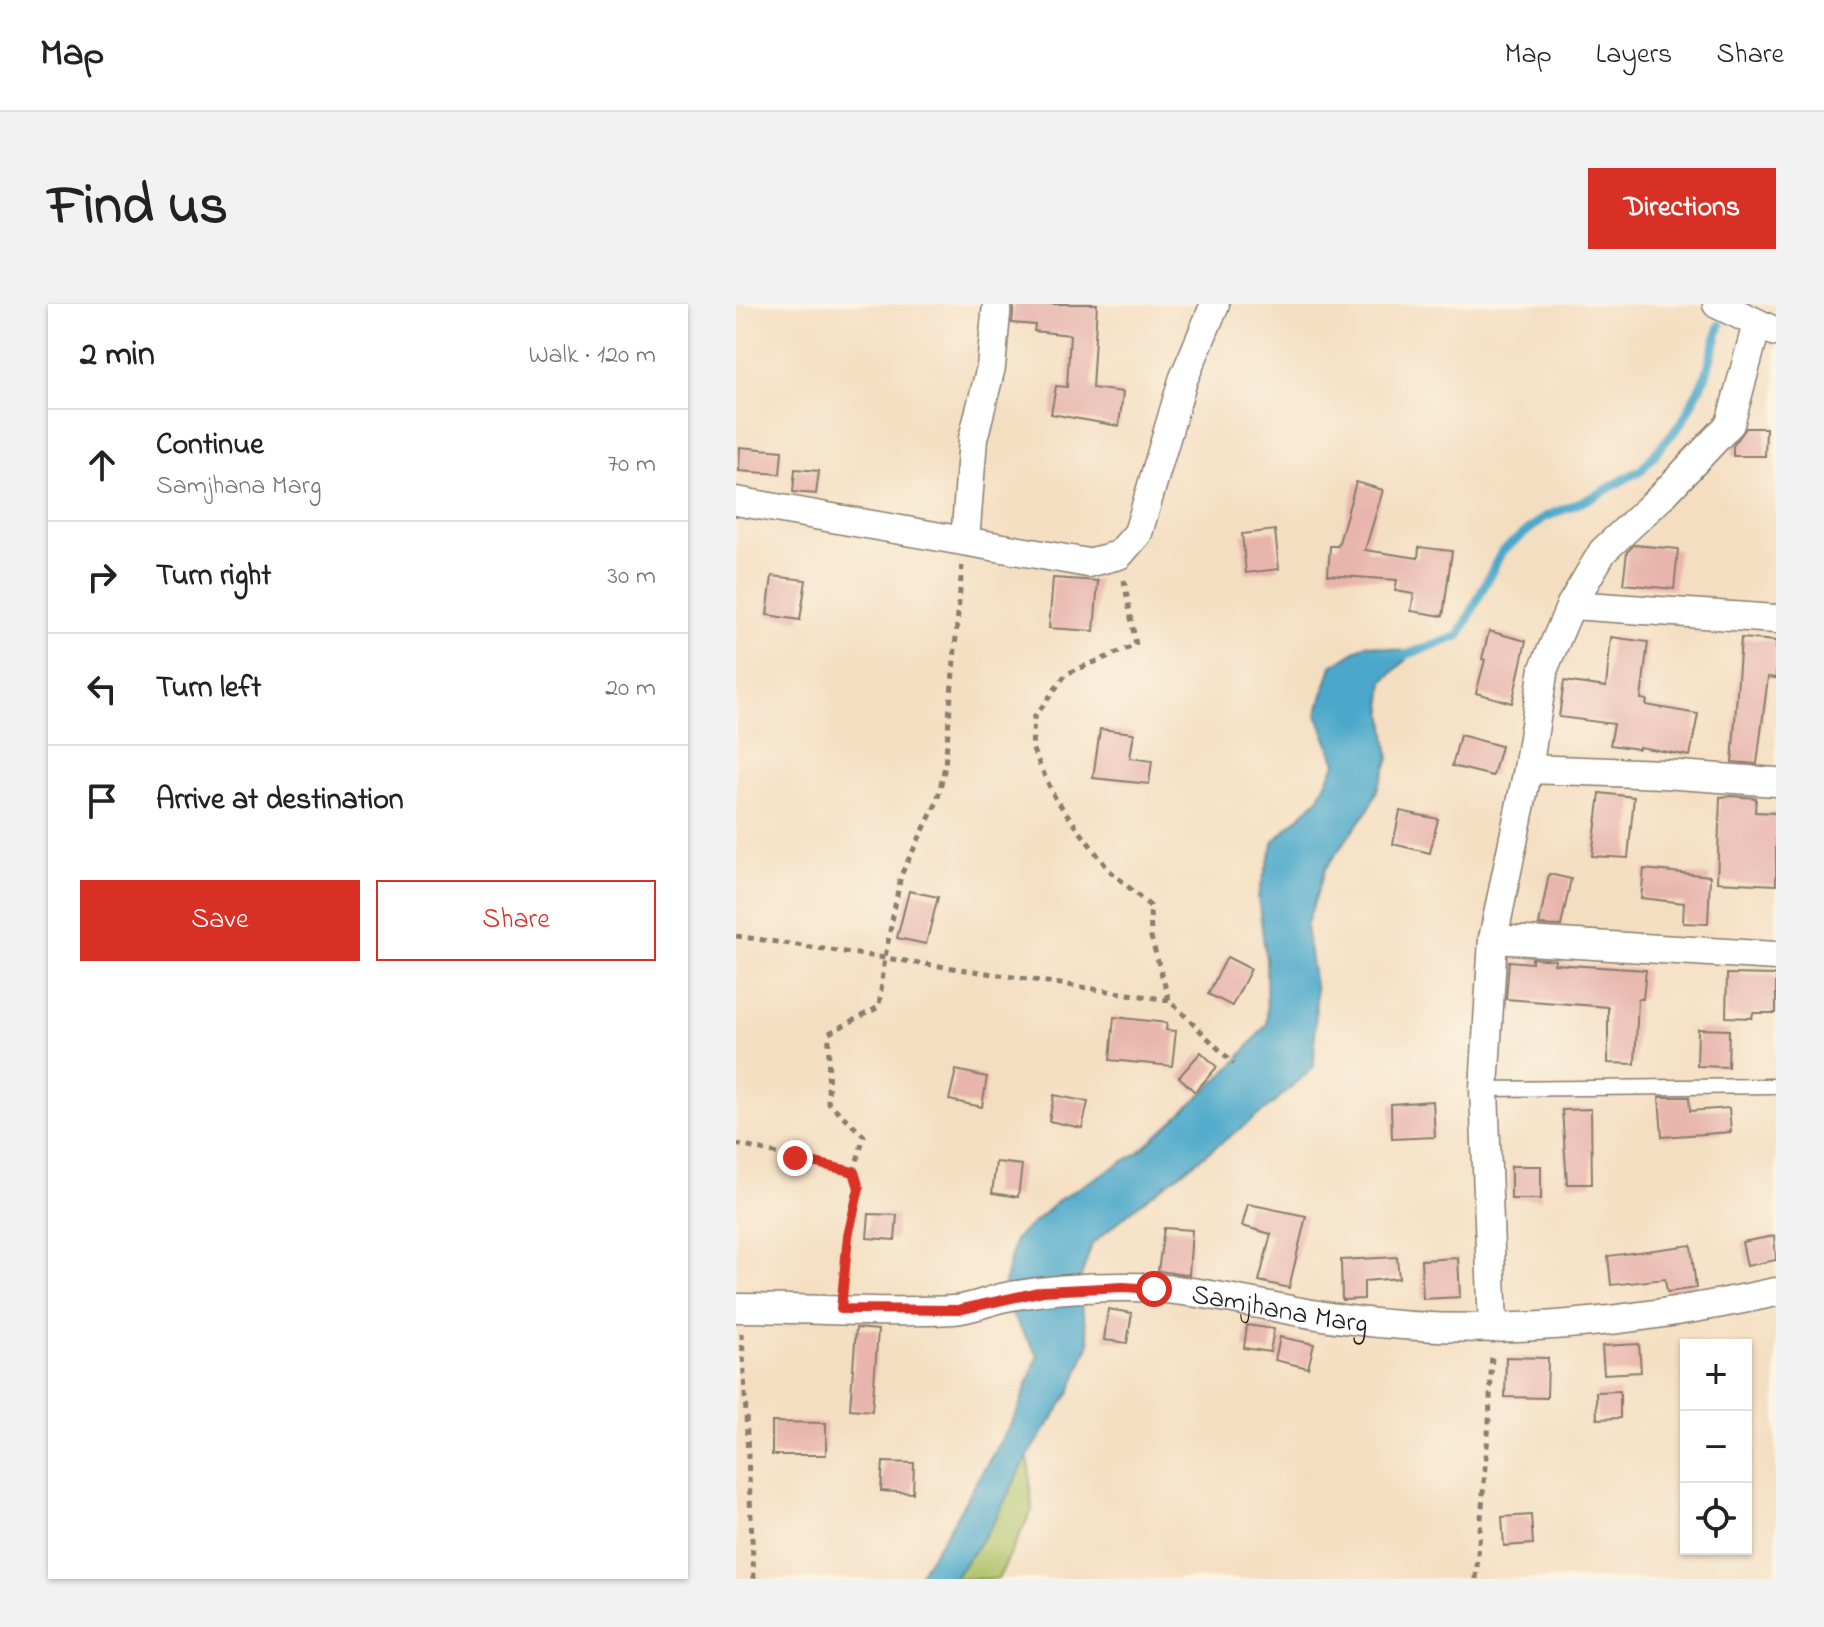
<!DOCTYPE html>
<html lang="en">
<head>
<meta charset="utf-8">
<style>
  :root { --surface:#fff; --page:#f2f2f2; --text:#222; --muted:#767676; --line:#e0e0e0; --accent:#d93025 }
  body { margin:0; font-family:"Indie Flower",sans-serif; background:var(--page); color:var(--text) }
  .controls { position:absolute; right:24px; bottom:24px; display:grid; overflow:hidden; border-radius:0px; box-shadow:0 2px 6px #0004 }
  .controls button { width:72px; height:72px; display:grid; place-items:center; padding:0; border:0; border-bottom:2px solid var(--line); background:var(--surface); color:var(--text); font:40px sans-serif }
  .stop { position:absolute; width:24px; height:24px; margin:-18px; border:6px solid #d93025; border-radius:50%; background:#fff }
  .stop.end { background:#d93025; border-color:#fff; box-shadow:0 2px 8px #0008 }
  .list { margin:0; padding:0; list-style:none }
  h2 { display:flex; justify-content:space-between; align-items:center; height:104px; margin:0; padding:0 32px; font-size:34px }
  h2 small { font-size:26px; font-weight:400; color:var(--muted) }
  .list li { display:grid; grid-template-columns:52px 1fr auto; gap:24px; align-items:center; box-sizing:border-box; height:112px; padding:0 32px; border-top:2px solid var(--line) }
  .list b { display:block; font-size:30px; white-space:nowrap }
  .list p { margin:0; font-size:26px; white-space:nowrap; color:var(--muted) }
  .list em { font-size:26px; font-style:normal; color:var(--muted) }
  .actions { display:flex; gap:16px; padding:24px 32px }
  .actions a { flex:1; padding:18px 0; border:2px solid var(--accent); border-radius:0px; text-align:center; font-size:28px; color:var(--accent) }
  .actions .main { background:var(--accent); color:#fff }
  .icon { flex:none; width:44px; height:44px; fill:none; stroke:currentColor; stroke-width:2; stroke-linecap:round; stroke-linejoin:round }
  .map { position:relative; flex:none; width:1040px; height:1275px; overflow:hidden; border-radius:0px }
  header { display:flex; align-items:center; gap:48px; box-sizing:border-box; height:112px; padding:0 40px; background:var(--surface); border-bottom:2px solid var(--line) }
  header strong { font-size:38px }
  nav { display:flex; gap:44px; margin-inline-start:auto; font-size:28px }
  .intro { display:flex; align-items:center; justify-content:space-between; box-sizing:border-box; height:192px; padding:0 48px }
  h1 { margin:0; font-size:56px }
  .button { padding:20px 36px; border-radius:0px; background:var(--accent); color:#fff; font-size:28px; font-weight:700 }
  main { display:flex; gap:48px; padding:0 48px }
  aside { flex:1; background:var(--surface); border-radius:0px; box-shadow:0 2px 6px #0004 }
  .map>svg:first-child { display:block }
  .green { fill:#adc267; stroke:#646f42; stroke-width:2 }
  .water { fill:#4ca8ca; stroke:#346273; stroke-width:2 }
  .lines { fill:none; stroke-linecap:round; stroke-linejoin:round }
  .stream { stroke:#4ca8ca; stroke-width:9 }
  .building { fill:#e8b5ac }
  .lane-casing { stroke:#887d6e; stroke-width:17 }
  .street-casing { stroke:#887d6e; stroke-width:31 }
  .path { stroke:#887d6e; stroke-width:5; stroke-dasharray:6 6; stroke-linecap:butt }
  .lane { stroke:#fff; stroke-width:14 }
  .street { stroke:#fff; stroke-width:28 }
  .route { stroke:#d93025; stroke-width:10 }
  .labels { text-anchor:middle; stroke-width:7; stroke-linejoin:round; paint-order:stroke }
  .street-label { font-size:28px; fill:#1c1c1c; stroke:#fcf5e5 }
</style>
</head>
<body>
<header>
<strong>Map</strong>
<nav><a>Map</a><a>Layers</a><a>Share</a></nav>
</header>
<div class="intro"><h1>Find us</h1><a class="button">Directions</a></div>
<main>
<aside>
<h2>2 min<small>Walk · 120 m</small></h2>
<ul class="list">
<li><svg class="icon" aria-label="ahead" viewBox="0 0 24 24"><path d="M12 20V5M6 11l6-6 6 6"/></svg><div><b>Continue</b><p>Samjhana Marg</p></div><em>70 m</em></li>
<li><svg class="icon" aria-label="right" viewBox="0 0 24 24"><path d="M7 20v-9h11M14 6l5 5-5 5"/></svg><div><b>Turn right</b></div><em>30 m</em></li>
<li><svg class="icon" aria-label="left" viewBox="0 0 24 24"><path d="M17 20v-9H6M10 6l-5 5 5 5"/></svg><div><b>Turn left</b></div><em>20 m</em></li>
<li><svg class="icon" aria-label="arrive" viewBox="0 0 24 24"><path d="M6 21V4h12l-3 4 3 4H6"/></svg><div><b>Arrive at destination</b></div></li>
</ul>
<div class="actions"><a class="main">Save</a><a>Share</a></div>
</aside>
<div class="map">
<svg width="1040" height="1275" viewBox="0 0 1040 1275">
  <rect width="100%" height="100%" fill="#fcf5e5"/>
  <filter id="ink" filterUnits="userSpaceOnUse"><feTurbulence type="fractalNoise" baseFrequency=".0125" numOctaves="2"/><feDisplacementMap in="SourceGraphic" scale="16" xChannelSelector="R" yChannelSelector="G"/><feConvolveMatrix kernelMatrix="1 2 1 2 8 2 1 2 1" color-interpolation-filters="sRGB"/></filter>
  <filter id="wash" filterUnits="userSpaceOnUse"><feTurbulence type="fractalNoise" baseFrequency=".006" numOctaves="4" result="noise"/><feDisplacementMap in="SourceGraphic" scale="32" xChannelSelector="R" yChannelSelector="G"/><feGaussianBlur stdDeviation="1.8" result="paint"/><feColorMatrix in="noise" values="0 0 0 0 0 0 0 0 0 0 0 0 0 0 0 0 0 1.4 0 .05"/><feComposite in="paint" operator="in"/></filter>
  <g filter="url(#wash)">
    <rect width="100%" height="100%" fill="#f4dec1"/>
    <!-- green -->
    <polygon class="green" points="292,1152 296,1206 262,1275 218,1275 256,1221"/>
    <!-- water -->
    <polygon class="water" points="630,340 677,349 648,377 646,397 653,455 634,503 589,565 570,623 580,688 578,763 533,803 402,901 356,940 341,985 354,1039 334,1088 292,1152 256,1221 218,1275 180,1275 213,1225 281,1109 302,1051 265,994 279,935 324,895 403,848 498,760 531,720 530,656 522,592 538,537 582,495 600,459 581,410 596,362"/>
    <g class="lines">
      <!-- stream -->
      <polyline class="stream" points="667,352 723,332 766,247 809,213 857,193 906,165 946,118 970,71 984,21"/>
    </g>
    <g id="blocks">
      <!-- building -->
      <g class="building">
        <polygon points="278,0 361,0 356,84 387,88 383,122 315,110 320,82 331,83 334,31 298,27 299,21 276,19"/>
        <polygon points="1010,124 1030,124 1029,152 997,152 997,142"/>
        <polygon points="4,143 46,147 44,170 3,167"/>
        <polygon points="59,165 83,167 80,190 57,188"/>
        <polygon points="620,178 647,186 629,246 682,254 683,243 716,247 707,312 675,307 678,290 659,287 661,276 592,271 594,242 602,242"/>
        <polygon points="539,226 543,265 510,269 506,230"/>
        <polygon points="898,241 942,245 938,285 887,280 891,248"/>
        <polygon points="36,272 70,276 64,316 31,311"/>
        <polygon points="317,274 362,277 358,327 313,324"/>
        <polygon points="753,327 790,337 776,399 740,389 749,356 746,355"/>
        <polygon points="875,333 912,338 905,395 911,396 910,401 962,410 954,452 903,443 903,445 874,441 878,420 823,413 828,377 870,383"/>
        <polygon points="1005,334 1040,337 1040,374 1032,373 1021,460 996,458"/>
        <polygon points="364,425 398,429 394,454 416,457 413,480 357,474"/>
        <polygon points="724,431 765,442 757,472 716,462"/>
        <polygon points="864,489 898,493 892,554 856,552"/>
        <polygon points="994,492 1020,494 1019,508 1040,509 1040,581 981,578 984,493"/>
        <polygon points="664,507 702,515 694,549 657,540"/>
        <polygon points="908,565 974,572 972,620 947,619 948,599 905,594"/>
        <polygon points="813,570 835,575 825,622 803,621"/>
        <polygon points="173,587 202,593 190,640 161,634"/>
        <polygon points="491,653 515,665 496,702 472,690"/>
        <polygon points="796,654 819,656 818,660 910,666 907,695 902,695 899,760 872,759 872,703 770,695 773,657 796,659"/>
        <polygon points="991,670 1040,671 1040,709 1017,709 1016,714 990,713"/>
        <polygon points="378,713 431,719 430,726 440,727 436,762 374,756"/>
        <polygon points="962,725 993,726 992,763 961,762"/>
        <polygon points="465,748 481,763 459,788 443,773"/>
        <polygon points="220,766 251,773 246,803 213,796"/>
        <polygon points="318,791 352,798 346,824 313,817"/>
        <polygon points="923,793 953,793 954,807 993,804 995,828 926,833"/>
        <polygon points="697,797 699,833 656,835 655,800"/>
        <polygon points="855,805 856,880 831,880 826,806"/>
        <polygon points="260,858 286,861 282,893 256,889"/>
        <rect x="775" y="862" width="30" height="33"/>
        <polygon points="512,900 570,912 553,984 523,977 535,930 506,922"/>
        <polygon points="133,910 161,911 159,936 131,934"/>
        <polygon points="428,924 456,926 453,971 422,967"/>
        <polygon points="1038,932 1040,956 1011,962 1006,938"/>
        <polygon points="955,941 960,984 931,988 929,975 875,981 872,952"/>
        <polygon points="661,953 663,974 628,977 628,995 606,996 605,956"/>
        <polygon points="722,954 724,993 687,995 685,956"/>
        <polygon points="372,1005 396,1009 391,1039 368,1036"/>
        <polygon points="511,1021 538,1025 534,1048 508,1044"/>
        <polygon points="120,1024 142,1026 136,1107 114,1105"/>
        <polygon points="544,1033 578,1040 572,1064 539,1056"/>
        <polygon points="903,1040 905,1068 868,1070 866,1042"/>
        <polygon points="770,1053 812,1054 811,1094 769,1093"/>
        <polygon points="884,1087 884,1114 861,1115 860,1088"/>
        <polygon points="36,1118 90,1119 90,1151 36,1151"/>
        <polygon points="147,1158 178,1159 177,1189 145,1187"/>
        <polygon points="795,1211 797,1240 768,1242 766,1213"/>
      </g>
    </g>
  </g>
  <g filter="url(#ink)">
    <use href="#blocks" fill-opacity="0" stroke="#887d6e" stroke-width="2"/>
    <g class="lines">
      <defs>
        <polyline id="lane" points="748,785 1040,782"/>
        <g id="street">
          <polyline points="981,0 1040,28"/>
          <polyline points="0,197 352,259 383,251 402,229 447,76 479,0"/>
          <polyline points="229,237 237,135 255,63 261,0"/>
          <polyline points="835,301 1040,315"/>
          <polyline points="792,465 928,470 1040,478"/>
          <polyline points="757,635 1040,652"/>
          <path id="s1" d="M0,1004C72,1004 146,1010 218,1006C234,1005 250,998 265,994C304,986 346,983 385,983C461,982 533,1005 607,1015C752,1035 898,1019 1040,988"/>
          <polyline points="757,1024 748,785 757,635 792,465 808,364 835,301 867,247 925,193 994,120 1021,20"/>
        </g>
      </defs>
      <!-- lane casing -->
      <use href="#lane" class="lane-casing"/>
      <!-- street casing -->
      <use href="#street" class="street-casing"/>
      <!-- path -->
      <g class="path">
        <polyline points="388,276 400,341 330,370 298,414 296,444 319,494 372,565 414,602 415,633 433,696 498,760"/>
        <polyline points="0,632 433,696"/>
        <polyline points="0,840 118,868 123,884 112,932 107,980"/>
        <polyline points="118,868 128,832 92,798 93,729 143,703 149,653 165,571 201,498 209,462 226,262"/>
        <polyline points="6,1029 18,1275"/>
        <polyline points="740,1275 753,1118 756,1049"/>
      </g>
      <!-- lane -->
      <use href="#lane" class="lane"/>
      <!-- street -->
      <use href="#street" class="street"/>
    </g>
  </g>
  <g class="lines" filter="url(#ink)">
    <!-- route -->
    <polyline class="route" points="59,854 118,868 123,884 112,932 105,1005 222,1006 307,987 387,983 418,985"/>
  </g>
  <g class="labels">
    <!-- street labels -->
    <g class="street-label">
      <text dy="10" stroke="none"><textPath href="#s1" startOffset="548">Samjhana Marg</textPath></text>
    </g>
  </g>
</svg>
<div class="controls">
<button>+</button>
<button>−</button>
<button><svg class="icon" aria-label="locate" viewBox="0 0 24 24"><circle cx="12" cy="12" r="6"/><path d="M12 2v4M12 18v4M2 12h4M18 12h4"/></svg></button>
</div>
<div class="stop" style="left:418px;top:985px"></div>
<div class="stop end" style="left:59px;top:854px"></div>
</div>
</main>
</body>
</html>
